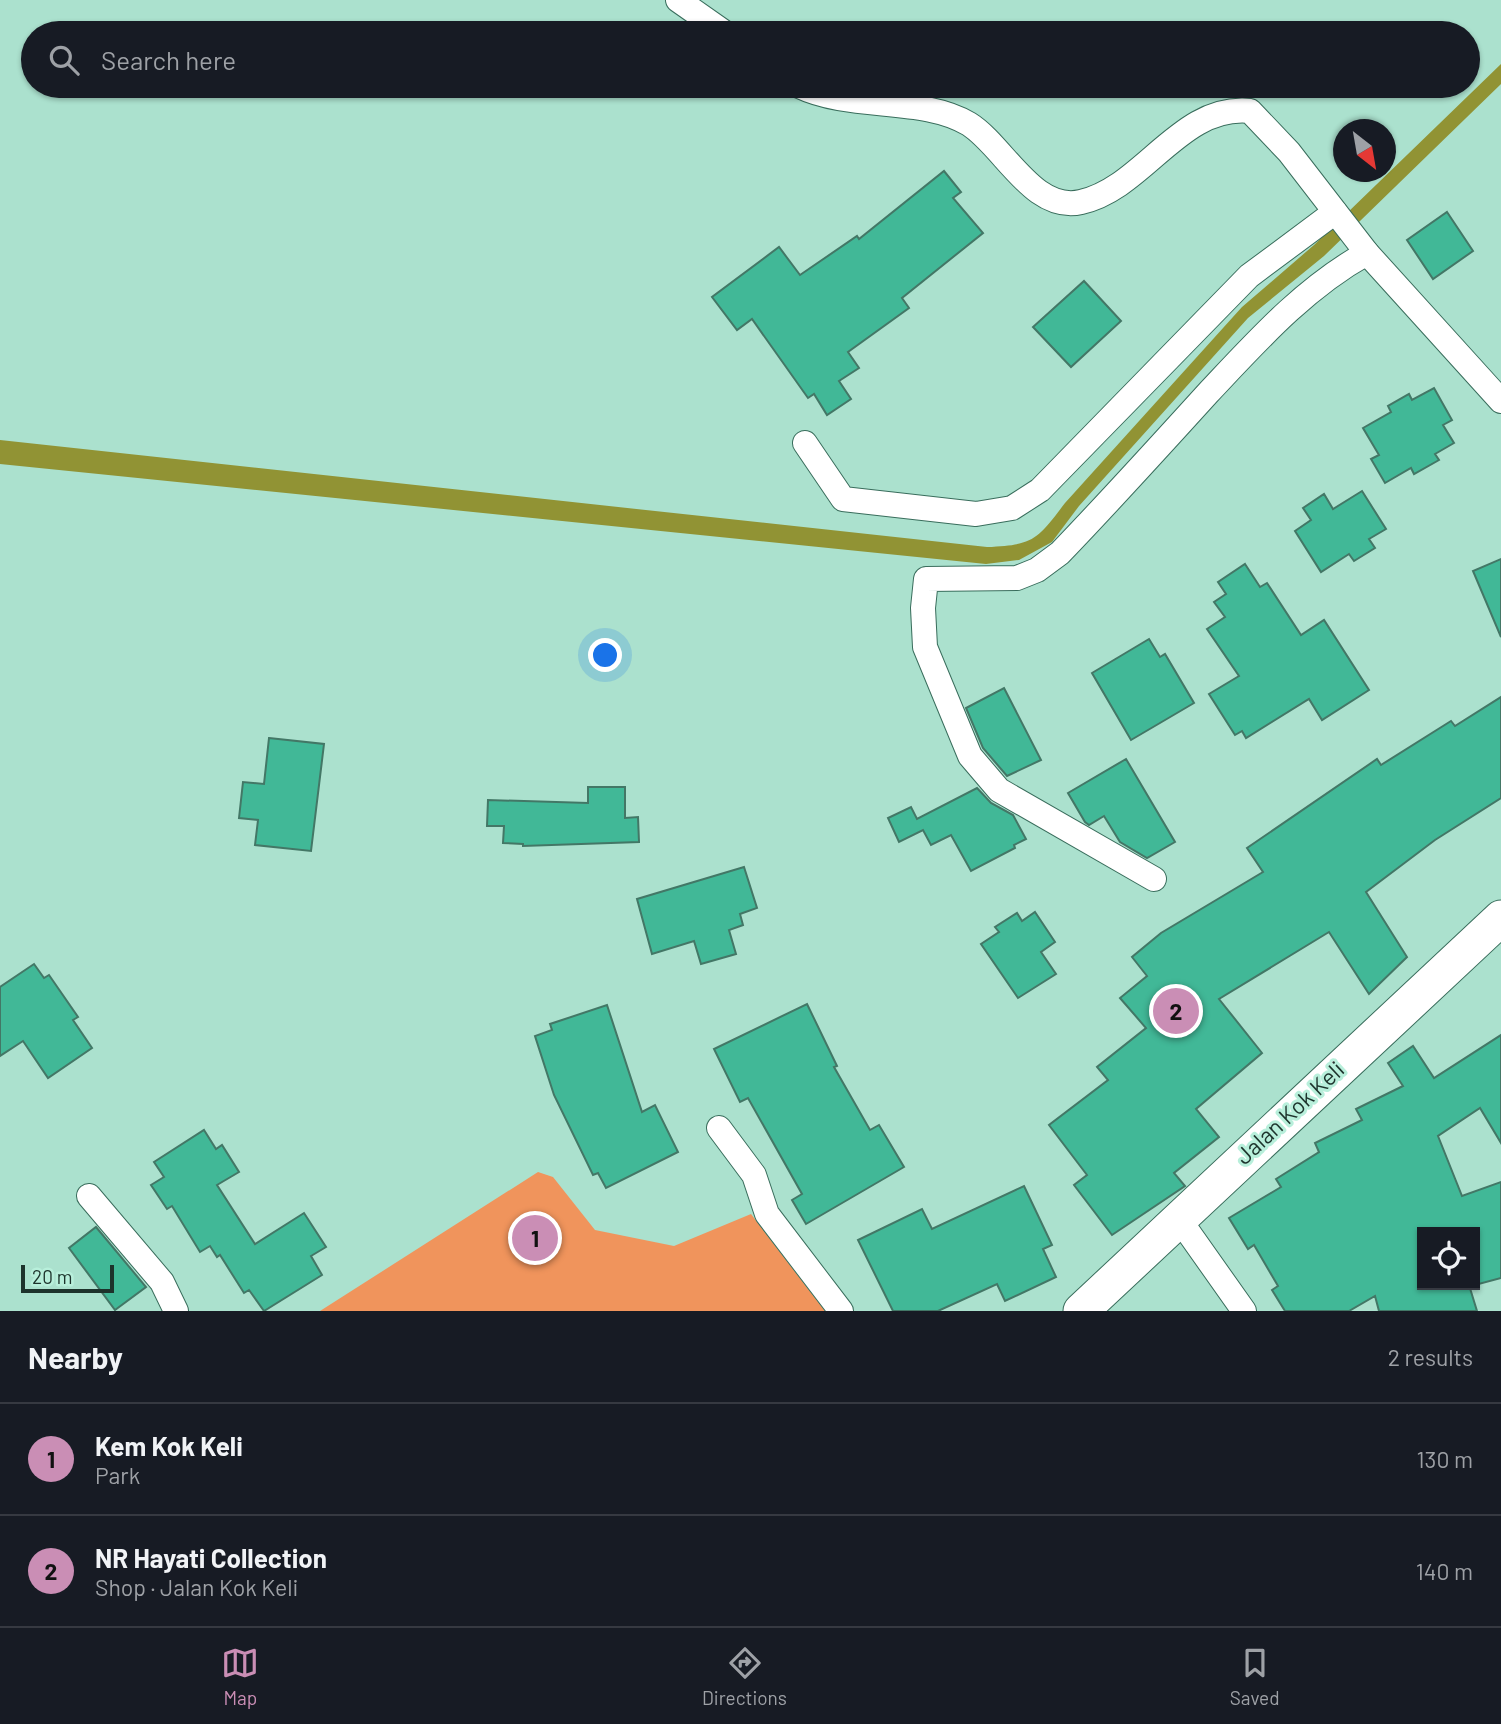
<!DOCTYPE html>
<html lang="en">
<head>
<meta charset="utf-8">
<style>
  :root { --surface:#171b24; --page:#20242c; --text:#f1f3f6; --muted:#9ea1a6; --line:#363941; --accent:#ca8eb5 }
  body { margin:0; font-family:Barlow,sans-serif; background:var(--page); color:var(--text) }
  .controls { position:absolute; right:21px; bottom:21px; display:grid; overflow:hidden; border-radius:0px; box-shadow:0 2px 5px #0004 }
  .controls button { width:63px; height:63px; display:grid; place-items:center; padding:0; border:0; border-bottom:2px solid var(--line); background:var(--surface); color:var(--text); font:35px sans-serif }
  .compass { position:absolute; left:1333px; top:119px; width:63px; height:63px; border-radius:50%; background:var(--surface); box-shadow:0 2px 5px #0004; rotate:149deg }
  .scale { position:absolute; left:21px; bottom:18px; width:93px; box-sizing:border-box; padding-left:7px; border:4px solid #1d332c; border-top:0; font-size:19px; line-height:24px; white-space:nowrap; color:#1d332c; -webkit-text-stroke:5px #b8efdb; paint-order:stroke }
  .you { position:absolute; left:606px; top:656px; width:24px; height:24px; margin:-18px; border:5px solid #fff; border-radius:50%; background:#1a73e8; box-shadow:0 0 0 10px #1a73e833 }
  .badge { display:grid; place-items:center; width:46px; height:46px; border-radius:50%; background:var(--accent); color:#111; font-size:23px; font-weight:700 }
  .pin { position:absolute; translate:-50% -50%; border:4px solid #fff; box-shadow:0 2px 7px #0006 }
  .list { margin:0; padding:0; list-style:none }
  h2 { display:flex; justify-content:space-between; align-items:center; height:91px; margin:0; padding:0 28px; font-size:30px }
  h2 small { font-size:23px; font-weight:400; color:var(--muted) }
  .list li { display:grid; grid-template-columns:46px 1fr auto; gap:21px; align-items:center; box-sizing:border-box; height:112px; padding:0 28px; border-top:2px solid var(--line) }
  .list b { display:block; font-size:26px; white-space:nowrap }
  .list p { margin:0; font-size:23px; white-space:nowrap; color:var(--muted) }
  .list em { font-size:23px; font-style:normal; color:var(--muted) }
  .icon { flex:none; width:38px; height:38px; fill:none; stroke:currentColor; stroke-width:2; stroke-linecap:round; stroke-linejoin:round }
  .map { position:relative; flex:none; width:1501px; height:1311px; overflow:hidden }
  .search { position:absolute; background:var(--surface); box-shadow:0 2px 5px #0004; left:21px; right:21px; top:21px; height:77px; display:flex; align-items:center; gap:18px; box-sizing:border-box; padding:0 24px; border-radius:38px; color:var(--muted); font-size:26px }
  .sheet { height:315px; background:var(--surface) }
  nav { display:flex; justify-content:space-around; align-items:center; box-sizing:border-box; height:98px; border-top:2px solid var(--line); background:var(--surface); font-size:19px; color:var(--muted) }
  nav a { display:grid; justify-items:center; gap:4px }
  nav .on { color:var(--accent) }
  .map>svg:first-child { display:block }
  .green { fill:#f0945c }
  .water { fill:#919334 }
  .building { fill:#41b897; stroke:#437766; stroke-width:2 }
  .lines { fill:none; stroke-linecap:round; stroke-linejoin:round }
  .street-casing { stroke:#396d5c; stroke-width:26 }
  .secondary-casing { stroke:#396d5c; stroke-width:37 }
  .street { stroke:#fff; stroke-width:24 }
  .secondary { stroke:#fff; stroke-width:35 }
  .labels { text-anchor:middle; stroke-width:6; stroke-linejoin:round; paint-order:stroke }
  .street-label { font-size:23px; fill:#1d332c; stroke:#b8efdb }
</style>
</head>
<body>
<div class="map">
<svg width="1501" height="1311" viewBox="0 0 1501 1311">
  <rect width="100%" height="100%" fill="#abe1ce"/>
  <!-- green -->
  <polygon class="green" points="538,1172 553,1177 595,1230 674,1246 751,1214 825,1311 320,1311"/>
  <!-- water -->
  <path class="water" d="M1501,64V84L1324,256L1248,318L1079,506L1052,542L1019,560L986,564L0,464V440L987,547C1034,545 1037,540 1065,503L1242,307L1314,245Z"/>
  <!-- building -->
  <g class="building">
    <polygon points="944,171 961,192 953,198 983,233 902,298 909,308 848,352 859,368 839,381 851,399 827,415 814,394 808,398 752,319 737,330 712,297 779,247 800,275 857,236 859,239"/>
    <polygon points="1447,212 1473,251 1433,279 1407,240"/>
    <polygon points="1084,281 1121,321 1071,367 1033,327"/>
    <polygon points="1434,388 1452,420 1443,425 1454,443 1435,454 1439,460 1414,474 1411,468 1385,483 1371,459 1379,455 1363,428 1391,412 1388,406 1409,394 1412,400"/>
    <polygon points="1362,491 1386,529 1369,539 1375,548 1354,561 1349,554 1321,572 1295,531 1311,520 1303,508 1324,494 1333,509"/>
    <polygon points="1501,559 1501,637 1473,571"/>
    <polygon points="1245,564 1260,587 1267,583 1301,635 1324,620 1369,690 1322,720 1309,699 1246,738 1242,731 1235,735 1209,694 1239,676 1207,629 1225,617 1214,602 1226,594 1218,582"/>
    <polygon points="1149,639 1160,657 1165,654 1194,703 1131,740 1092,673"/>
    <polygon points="1004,688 1041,760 1007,776 983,748 966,708"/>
    <polygon points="1501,697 1501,798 1435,840 1366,892 1407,957 1369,994 1329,932 1219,999 1262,1053 1196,1109 1219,1137 1174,1173 1185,1186 1112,1235 1074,1185 1087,1175 1049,1125 1108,1080 1097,1067 1146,1028 1120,998 1147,976 1132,957 1161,933 1263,872 1247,848 1377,759 1381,765 1451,721 1455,726"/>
    <polygon points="269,738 324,744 311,851 255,845 258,820 239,818 243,782 264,784"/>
    <polygon points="1126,759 1175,842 1147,858 1120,842 1104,816 1089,825 1085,822 1068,793"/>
    <polygon points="588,787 625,787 625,818 638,817 639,842 523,846 523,844 503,843 504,826 487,826 488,800 588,803"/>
    <polygon points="977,788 991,803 1013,815 1026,839 1014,845 1015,848 971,871 951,835 931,845 923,830 899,842 888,818 911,807 917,819"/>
    <polygon points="744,867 757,908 740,914 743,925 729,930 736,954 701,964 694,941 652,954 637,899"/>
    <polygon points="1035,912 1055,942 1041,952 1056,974 1018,998 981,944 999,932 995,927 1017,913 1022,921"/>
    <polygon points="34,964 44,978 49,975 78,1017 73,1020 92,1048 48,1078 23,1041 0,1056 0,987"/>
    <polygon points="807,1004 837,1066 834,1067 870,1130 879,1125 904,1167 806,1224 792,1200 802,1194 748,1098 740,1102 714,1049"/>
    <polygon points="607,1005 642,1112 655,1105 678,1152 606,1188 598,1173 593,1175 554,1095 535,1036 552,1030 550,1024"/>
    <polygon points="1501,1035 1501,1143 1480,1108 1438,1136 1462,1196 1501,1182 1501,1278 1475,1285 1475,1232 1422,1232 1422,1285 1469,1285 1477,1311 1379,1311 1375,1296 1349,1311 1285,1311 1272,1290 1278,1286 1254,1245 1248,1249 1229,1218 1281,1187 1276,1179 1319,1152 1315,1143 1362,1120 1356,1109 1403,1086 1388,1063 1413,1046 1434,1078"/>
    <polygon points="204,1130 216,1149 222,1145 239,1172 217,1185 255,1244 304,1213 326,1247 311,1256 322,1275 264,1311 249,1290 244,1293 220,1255 217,1257 210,1246 200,1252 172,1206 167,1209 151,1185 164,1177 154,1162"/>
    <polygon points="1024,1186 1052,1245 1043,1249 1056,1277 1005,1301 997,1284 938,1311 893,1311 858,1240 922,1209 932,1229"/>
    <polygon points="96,1227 146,1287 115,1310 69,1248"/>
  </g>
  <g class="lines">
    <defs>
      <g id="street">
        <polyline points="678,0 725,33"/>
        <path d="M799,86C851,111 923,96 969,124C1004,146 1033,213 1081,202C1144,188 1180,104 1250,111L1289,152L1367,253L1501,401"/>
        <polyline points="805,443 843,499 976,514 1012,508 1040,490 1249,276 1335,212"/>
        <path d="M1154,879L999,790L970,756L925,647L923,608L926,579L1017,578L1037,570L1060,553C1110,501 1159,447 1208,393C1257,341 1304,288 1367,253"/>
        <polyline points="719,1128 754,1175 767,1214 841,1311"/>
        <polyline points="89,1196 162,1282 176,1311"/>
        <polyline points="1179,1219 1244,1311"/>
      </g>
      <polyline id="secondary" points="1081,1311 1501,918"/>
    </defs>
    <!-- street casing -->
    <use href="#street" class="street-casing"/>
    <!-- secondary casing -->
    <use href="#secondary" class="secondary-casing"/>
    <!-- street -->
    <use href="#street" class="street"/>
    <!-- secondary -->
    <use href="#secondary" class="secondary"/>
  </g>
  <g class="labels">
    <!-- street labels -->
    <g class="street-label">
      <text transform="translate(1290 1113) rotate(-43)" y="8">Jalan Kok Keli</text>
    </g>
  </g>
</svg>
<div class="controls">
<button><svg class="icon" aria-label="locate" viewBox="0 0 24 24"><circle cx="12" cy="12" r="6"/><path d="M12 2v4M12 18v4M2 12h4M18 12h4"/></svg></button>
</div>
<svg class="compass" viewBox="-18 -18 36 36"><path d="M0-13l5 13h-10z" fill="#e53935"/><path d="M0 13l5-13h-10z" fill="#9ea1a6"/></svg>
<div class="scale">20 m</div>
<div class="you"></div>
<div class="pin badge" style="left:535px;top:1238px">1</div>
<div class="pin badge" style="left:1176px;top:1011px">2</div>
<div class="search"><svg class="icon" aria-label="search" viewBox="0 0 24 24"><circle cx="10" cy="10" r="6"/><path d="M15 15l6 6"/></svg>Search here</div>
</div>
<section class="sheet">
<h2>Nearby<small>2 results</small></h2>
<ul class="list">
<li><span class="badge">1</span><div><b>Kem Kok Keli</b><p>Park</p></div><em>130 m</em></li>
<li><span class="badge">2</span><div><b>NR Hayati Collection</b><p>Shop · Jalan Kok Keli</p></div><em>140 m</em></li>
</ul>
</section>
<nav>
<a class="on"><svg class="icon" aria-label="map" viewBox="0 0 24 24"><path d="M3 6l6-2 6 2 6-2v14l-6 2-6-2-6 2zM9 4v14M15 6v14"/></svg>Map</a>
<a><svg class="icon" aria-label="directions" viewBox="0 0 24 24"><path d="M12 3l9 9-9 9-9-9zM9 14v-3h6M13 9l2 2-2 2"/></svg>Directions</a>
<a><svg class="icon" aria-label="saved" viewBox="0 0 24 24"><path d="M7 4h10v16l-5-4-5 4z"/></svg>Saved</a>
</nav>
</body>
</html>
